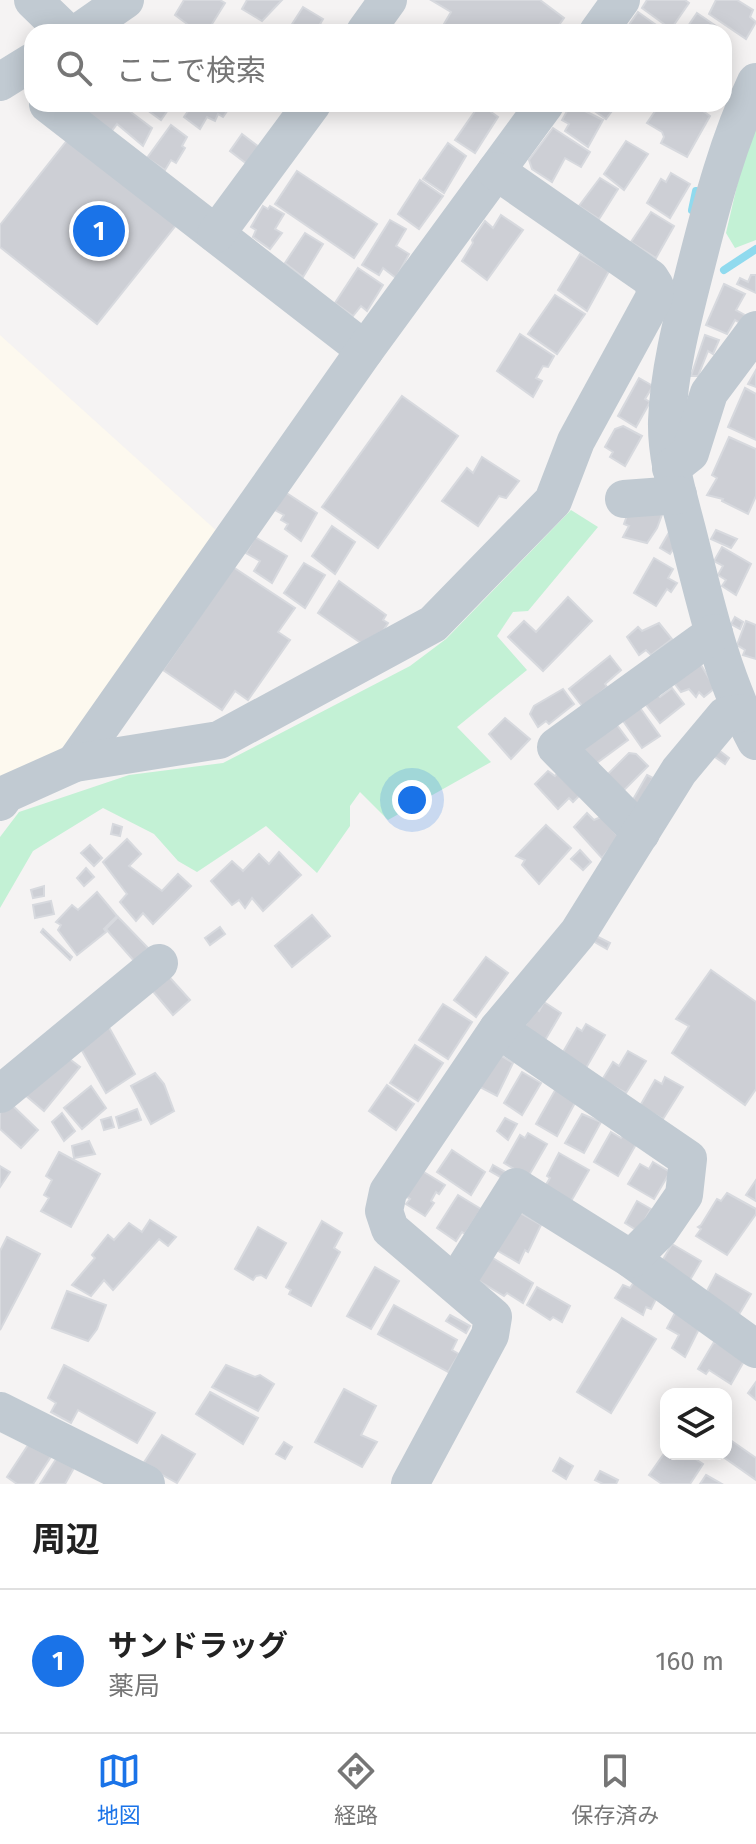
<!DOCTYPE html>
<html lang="ja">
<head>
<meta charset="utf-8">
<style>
  :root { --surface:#fff; --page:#f6f6f6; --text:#222; --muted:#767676; --line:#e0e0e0; --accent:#1a73e8 }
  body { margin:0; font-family:"Fira Sans","Noto Sans JP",sans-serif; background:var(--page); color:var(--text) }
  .controls { position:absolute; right:24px; bottom:24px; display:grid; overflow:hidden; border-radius:16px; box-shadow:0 4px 20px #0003 }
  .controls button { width:72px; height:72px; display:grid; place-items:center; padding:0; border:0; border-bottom:2px solid var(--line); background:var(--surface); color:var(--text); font:40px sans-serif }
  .you { position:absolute; left:412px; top:800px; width:28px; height:28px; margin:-20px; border:6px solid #fff; border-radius:50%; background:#1a73e8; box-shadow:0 0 0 12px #1a73e833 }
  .badge { display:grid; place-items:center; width:52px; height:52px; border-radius:50%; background:var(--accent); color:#fff; font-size:26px; font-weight:700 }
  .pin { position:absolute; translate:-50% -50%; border:4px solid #fff; box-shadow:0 2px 8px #0006 }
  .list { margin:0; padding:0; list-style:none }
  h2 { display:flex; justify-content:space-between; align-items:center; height:104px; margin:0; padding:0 32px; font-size:34px }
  h2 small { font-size:26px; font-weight:400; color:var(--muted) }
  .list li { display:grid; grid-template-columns:52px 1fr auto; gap:24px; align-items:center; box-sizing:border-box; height:144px; padding:0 32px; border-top:2px solid var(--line) }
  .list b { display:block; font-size:30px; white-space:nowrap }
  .list p { margin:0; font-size:26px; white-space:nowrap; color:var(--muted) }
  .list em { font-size:26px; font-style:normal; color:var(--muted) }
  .icon { flex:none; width:44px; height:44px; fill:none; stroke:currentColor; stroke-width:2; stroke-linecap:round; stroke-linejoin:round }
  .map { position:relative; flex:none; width:756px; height:1484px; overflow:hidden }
  .search { position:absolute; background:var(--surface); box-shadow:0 4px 20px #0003; left:24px; right:24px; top:24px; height:88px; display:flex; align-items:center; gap:20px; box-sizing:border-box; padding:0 28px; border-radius:24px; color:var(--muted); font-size:30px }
  .sheet { height:248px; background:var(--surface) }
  nav { display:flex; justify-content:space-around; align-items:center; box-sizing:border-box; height:112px; border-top:2px solid var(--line); background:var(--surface); font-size:22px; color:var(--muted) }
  nav a { display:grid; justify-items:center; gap:4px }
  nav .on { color:var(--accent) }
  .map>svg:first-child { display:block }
  .commercial { fill:#fdf9ef }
  .green { fill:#c3f1d5 }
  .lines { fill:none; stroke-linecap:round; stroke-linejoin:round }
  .stream { stroke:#90daee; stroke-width:8 }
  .building { fill:#cdcfd5; stroke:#d7d9de; stroke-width:2 }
  .minor { stroke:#c1cad2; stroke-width:38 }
</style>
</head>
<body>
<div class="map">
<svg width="756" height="1484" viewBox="0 0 756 1484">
  <rect width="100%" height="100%" fill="#f5f3f3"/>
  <!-- commercial -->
  <polygon class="commercial" points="0,335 219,533 53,761 0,781"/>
  <!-- green -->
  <g class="green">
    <polygon points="756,118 756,240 735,248 726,233 749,134"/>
    <polygon points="571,510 598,527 528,611 513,612 497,636 527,670 457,727 491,762 388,820 360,792 350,806 350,826 317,873 266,826 197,872 178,861 154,834 103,808 33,851 0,908 0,837 19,812 129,775 223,763 410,666 446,639"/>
  </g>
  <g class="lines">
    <!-- stream -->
    <g class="stream">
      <polyline points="692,210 696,191"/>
      <polyline points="724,270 756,249"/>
    </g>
  </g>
  <!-- building -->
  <g class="building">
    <polygon points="184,0 220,0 225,3 207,32 198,32 175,15"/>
    <polygon points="247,0 282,0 262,21 242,9"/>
    <polygon points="431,0 540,0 564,18 554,32 455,32 444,24 451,12"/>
    <polygon points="647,0 685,0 689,3 671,29 642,8"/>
    <polygon points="716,0 737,0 753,10 750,17 756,22 746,39 709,14"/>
    <polygon points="303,7 323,19 320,24 326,27 323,32 287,32"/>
    <polygon points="638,12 666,32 624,32"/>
    <polygon points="697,13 716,26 712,32 684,32"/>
    <polygon points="74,104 120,104 152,128 143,146 117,124 111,132"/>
    <polygon points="139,104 172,104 161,120"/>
    <polygon points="193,104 232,104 223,117 218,114 215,121 207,117 200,129 184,117"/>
    <polygon points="480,104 498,117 475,153 455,140"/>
    <polygon points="571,104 603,120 588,147 565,131 569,124 562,120"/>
    <polygon points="585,104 617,104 606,119"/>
    <polygon points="660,104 693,104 710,116 687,157 661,143 664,137 662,132 647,123"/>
    <polygon points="171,125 187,137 182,146 185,148 176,163 171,160 165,170 147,158"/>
    <polygon points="553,128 590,152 581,167 565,158 552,182 532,169 529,160"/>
    <polygon points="242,134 259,147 247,164 230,151"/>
    <polygon points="69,138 177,224 97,324 0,247 0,225"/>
    <polygon points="626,141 648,154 624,190 604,174"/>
    <polygon points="448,143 466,156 444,193 423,179"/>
    <polygon points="297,171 377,224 354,258 275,204"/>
    <polygon points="671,173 690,184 670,218 647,203 661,179 666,182"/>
    <polygon points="600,178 618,189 599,219 579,206"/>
    <polygon points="420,180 443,196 419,229 398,214"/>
    <polygon points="263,206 268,209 270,206 284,214 275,229 282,233 270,249 253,237 256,230 251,227"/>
    <polygon points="651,212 674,226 656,258 631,242"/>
    <polygon points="501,215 523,230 487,280 462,261 473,243 472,240 485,221 493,228"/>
    <polygon points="390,220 406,229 396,246 409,254 396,278 383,268 379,275 362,265"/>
    <polygon points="305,233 323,244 303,277 285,263"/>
    <polygon points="580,254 609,271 587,311 558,290"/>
    <polygon points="358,268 383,285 367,311 361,306 353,316 335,303"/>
    <polygon points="751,275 756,275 756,293 737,284 740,278 748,282"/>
    <polygon points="724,284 745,294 736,310 745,315 740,323 735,320 727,334 706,325"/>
    <polygon points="555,295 585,314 557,354 528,334"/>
    <polygon points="520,334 554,356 548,367 543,366 536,378 542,381 533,397 497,371"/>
    <polygon points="705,335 719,340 713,354 708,351 698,376 691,376"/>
    <polygon points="756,370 756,387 748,384"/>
    <polygon points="639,378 653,386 645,399 650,402 636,427 618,416"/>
    <polygon points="745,388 756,394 756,440 728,427"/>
    <polygon points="402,396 458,436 378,548 322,507"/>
    <polygon points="623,426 642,436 625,466 610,457 613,452 605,447 615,429"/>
    <polygon points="729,437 756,449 756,496 748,514 722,501 723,499 707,495 717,478 712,475"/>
    <polygon points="482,457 519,481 506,498 499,496 478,526 442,501 467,468 473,473"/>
    <polygon points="285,492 317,513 301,541 285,529 288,524 281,520 284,515 275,510"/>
    <polygon points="663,512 657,528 647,543 623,537 629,526 624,524 628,513"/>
    <polygon points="332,526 355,542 335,574 312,556"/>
    <polygon points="671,529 676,545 670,554 660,548"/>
    <polygon points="716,530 737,539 731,548 711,539"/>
    <polygon points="255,537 287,556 272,583 254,571 260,561 246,553"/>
    <polygon points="722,547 751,564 736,595 722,586 726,580 718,575 723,566 714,561"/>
    <polygon points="654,558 673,569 668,578 677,583 671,592 667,589 656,606 634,593"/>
    <polygon points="304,563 325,575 305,608 284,593"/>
    <polygon points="233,567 295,608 278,632 290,640 248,700 235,691 222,710 163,670"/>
    <polygon points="339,581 386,615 383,620 388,623 383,631 361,643 318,613"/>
    <polygon points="568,597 592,621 543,671 508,637 524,621 536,632"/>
    <polygon points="735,617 743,622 740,629 731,624"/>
    <polygon points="746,621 756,625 756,659 743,655 745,650 737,645"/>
    <polygon points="659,623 672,639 651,655 646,650 639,655 627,637 638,627 642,631"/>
    <polygon points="610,656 621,670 605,684 607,687 583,707 569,689"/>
    <polygon points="696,657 715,688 704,697 699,692 696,697 689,689 681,692 671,679"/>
    <polygon points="672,688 684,704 660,723 643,701 655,692 660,697"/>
    <polygon points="563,689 574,704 549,724 546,721 538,727 530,714 534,706"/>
    <polygon points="638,705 660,736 642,748 621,718"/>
    <polygon points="505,718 530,739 511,759 489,734"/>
    <polygon points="614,721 628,740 594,765 580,745"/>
    <polygon points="716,748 729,758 725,764 712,755"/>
    <polygon points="629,753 636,754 648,766 621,793 606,776"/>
    <polygon points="548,771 555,776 558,772 580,795 573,802 569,798 558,809 535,784"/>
    <polygon points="647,775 653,778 637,806 631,803"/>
    <polygon points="587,813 594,820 601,817 619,837 602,858 574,827"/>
    <polygon points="113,824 122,827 120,836 111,834"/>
    <polygon points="546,825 571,848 539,884 522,865 525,860 516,856"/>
    <polygon points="127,839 141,854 129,866 162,891 178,874 191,886 153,924 143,913 136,921 120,902 127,894 103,862"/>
    <polygon points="90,845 102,858 94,866 81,853"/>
    <polygon points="580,850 591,862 583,870 571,859"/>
    <polygon points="279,852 301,875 263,911 252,898 245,908 239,900 232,905 211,881 232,861 243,871 259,854 269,864"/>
    <polygon points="86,868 94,877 84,886 77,878"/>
    <polygon points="44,886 44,896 33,898 31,890"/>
    <polygon points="97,892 117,916 104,929 106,932 77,955 58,930 61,925 56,922 72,905 78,910"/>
    <polygon points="51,901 54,914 35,918 33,905"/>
    <polygon points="312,915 330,936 292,967 275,946"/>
    <polygon points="118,917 148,948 135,962 106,929"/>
    <polygon points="220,927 225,934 210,945 205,938"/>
    <polygon points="43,929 72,957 70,960 41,932"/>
    <polygon points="594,935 610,943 607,949 591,940"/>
    <polygon points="486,957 508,973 476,1017 454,1000"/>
    <polygon points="162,969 190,1000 173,1015 146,983"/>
    <polygon points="711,970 756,1002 756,1089 745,1105 672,1053 689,1026 676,1019"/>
    <polygon points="544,1002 561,1013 544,1042 523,1030 534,1008 539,1011"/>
    <polygon points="443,1004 472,1022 448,1059 419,1040"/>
    <polygon points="106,1022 135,1074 106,1093 76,1040"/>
    <polygon points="586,1024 605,1035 586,1068 562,1054 577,1028 582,1031"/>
    <polygon points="415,1045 443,1063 418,1101 390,1083"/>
    <polygon points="59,1051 80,1067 44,1111 24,1094"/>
    <polygon points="628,1051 646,1061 626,1093 602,1080 613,1062 619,1066"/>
    <polygon points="495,1052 513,1063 497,1096 472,1083"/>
    <polygon points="522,1072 541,1083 522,1115 504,1103"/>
    <polygon points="155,1073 164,1084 174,1111 151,1124 131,1086"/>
    <polygon points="665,1077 683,1087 663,1119 640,1106 655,1080 662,1084"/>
    <polygon points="387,1085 414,1104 396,1130 369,1111"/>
    <polygon points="91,1086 106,1108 82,1129 64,1108"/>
    <polygon points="557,1087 577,1099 557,1136 536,1124"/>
    <polygon points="10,1103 38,1130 21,1148 0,1129 0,1113"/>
    <polygon points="137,1109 141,1120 119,1128 116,1117"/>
    <polygon points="62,1113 75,1131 64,1141 52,1122"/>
    <polygon points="582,1114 601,1122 584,1153 565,1143"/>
    <polygon points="111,1117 114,1127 104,1130 101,1120"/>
    <polygon points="505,1118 517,1124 508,1140 497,1131"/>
    <polygon points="611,1132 621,1138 624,1134 638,1141 618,1176 594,1162"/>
    <polygon points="528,1133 547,1144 528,1177 504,1163 520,1135 525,1138"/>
    <polygon points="89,1141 95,1154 74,1158 72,1146"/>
    <polygon points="452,1150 485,1172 471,1195 437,1172"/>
    <polygon points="59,1152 100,1174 71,1227 41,1211 49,1198 44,1195 52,1180 46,1176"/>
    <polygon points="559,1153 589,1170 570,1203 544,1188 550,1178 547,1176"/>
    <polygon points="653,1162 670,1172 654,1199 628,1184 640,1164 649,1169"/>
    <polygon points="493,1165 507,1173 504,1179 490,1171"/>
    <polygon points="0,1166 10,1172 0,1187"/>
    <polygon points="419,1169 445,1185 439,1194 436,1192 431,1201 434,1203 425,1216 406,1204 410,1199 403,1194"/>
    <polygon points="756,1180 756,1201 746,1195"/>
    <polygon points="727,1193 756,1209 756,1214 727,1255 696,1236 701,1229 698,1227 701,1225 717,1199 721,1201"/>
    <polygon points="458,1195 481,1209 465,1234 462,1232 456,1241 437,1228"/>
    <polygon points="637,1201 651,1209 638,1231 625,1223"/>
    <polygon points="515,1210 541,1225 528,1252 525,1250 519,1263 493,1248"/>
    <polygon points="150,1220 176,1237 168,1246 159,1239 113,1290 104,1280 91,1296 72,1285 95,1258 92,1255 108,1235 114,1240 129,1223 142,1232"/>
    <polygon points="322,1221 342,1233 334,1248 340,1252 311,1306 289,1294 291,1290 286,1287"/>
    <polygon points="258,1227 286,1243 266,1278 261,1275 256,1276 253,1280 235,1269"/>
    <polygon points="7,1237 40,1254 0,1330 0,1251"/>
    <polygon points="672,1244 701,1261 690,1280 661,1263"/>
    <polygon points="488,1255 533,1283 523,1303 507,1293 504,1296 474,1278"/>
    <polygon points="375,1267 399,1281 371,1329 347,1316"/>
    <polygon points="716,1274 751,1294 738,1316 706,1293"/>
    <polygon points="634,1282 658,1295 651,1309 646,1307 643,1315 615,1298 623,1285 630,1288"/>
    <polygon points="537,1287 570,1306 562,1322 553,1317 550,1320 527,1305"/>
    <polygon points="67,1291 106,1305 97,1329 88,1341 52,1328"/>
    <polygon points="394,1305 457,1340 452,1350 459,1354 448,1372 378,1334"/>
    <polygon points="677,1309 702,1323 685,1357 672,1348 679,1335 667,1328"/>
    <polygon points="450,1315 470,1326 466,1333 446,1321"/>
    <polygon points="622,1318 656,1339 611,1413 577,1392"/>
    <polygon points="714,1342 747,1356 731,1384 709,1370 706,1374 698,1369"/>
    <polygon points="64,1365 155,1413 137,1443 78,1410 71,1423 51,1412 56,1403 48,1398"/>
    <polygon points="226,1365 255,1377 260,1375 274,1384 258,1411 212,1387"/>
    <polygon points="756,1382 756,1400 748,1393"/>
    <polygon points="344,1389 376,1406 361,1435 377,1442 362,1467 315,1442"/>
    <polygon points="210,1392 258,1418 243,1444 196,1414"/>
    <polygon points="162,1435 195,1454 177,1483 143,1464"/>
    <polygon points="726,1437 756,1458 756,1480 719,1454 726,1454"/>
    <polygon points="30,1442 52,1455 33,1484 17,1484 7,1477"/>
    <polygon points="284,1442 292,1447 285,1459 276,1454"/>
    <polygon points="666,1451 666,1454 688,1454 703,1464 690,1484 662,1484 649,1475"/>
    <polygon points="58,1456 75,1466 65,1484 40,1484"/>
    <polygon points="560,1458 573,1466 566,1479 553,1471"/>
    <polygon points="600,1471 618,1480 616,1484 603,1484 595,1480"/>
    <polygon points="706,1475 717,1481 722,1484 700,1484"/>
  </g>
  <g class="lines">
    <!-- minor -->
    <g class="minor">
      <polyline points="33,0 66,32"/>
      <polyline points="79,32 125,0"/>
      <polyline points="365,32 388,0"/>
      <polyline points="598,32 621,0"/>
      <polyline points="0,82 32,62"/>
      <path d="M756,82C728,141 712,203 696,266C683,317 669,369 667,421C666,459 679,498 688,534C706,605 722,677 756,741"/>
      <polyline points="48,104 365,350"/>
      <polyline points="216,234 312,104"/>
      <polyline points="671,468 690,453 709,393 756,330"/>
      <polyline points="624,499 678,495"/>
      <polyline points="75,763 365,350 545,104"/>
      <polyline points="0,802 6,794 75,763 219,740 433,624 553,501 576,441 654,298 655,286 650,278 496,171"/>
      <polyline points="641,833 556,747 714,633"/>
      <polyline points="0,1094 159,963"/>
      <polyline points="631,1259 756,1349"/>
      <polyline points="455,1284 516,1187 631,1259 660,1230 684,1195 688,1159 498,1029"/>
      <polyline points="0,1411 146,1484"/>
      <polyline points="410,1484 490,1335 493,1317 390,1229 384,1211 388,1192 498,1029 578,933 679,771 725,716 741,713"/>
    </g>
  </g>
</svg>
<div class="controls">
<button><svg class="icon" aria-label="layers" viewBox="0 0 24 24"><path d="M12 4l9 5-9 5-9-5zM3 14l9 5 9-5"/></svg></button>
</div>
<div class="you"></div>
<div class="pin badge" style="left:99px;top:231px">1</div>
<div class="search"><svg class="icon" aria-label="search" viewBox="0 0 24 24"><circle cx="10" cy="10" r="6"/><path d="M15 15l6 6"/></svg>ここで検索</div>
</div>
<section class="sheet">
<h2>周辺<small></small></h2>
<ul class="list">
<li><span class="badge">1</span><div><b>サンドラッグ</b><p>薬局</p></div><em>160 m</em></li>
</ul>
</section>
<nav>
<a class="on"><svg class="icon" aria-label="map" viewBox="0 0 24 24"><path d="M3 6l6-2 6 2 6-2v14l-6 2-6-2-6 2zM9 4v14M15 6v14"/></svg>地図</a>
<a><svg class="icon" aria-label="directions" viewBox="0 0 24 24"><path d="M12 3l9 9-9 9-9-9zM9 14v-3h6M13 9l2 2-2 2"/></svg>経路</a>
<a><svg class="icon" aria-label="saved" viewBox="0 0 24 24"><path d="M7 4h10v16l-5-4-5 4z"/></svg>保存済み</a>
</nav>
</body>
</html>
